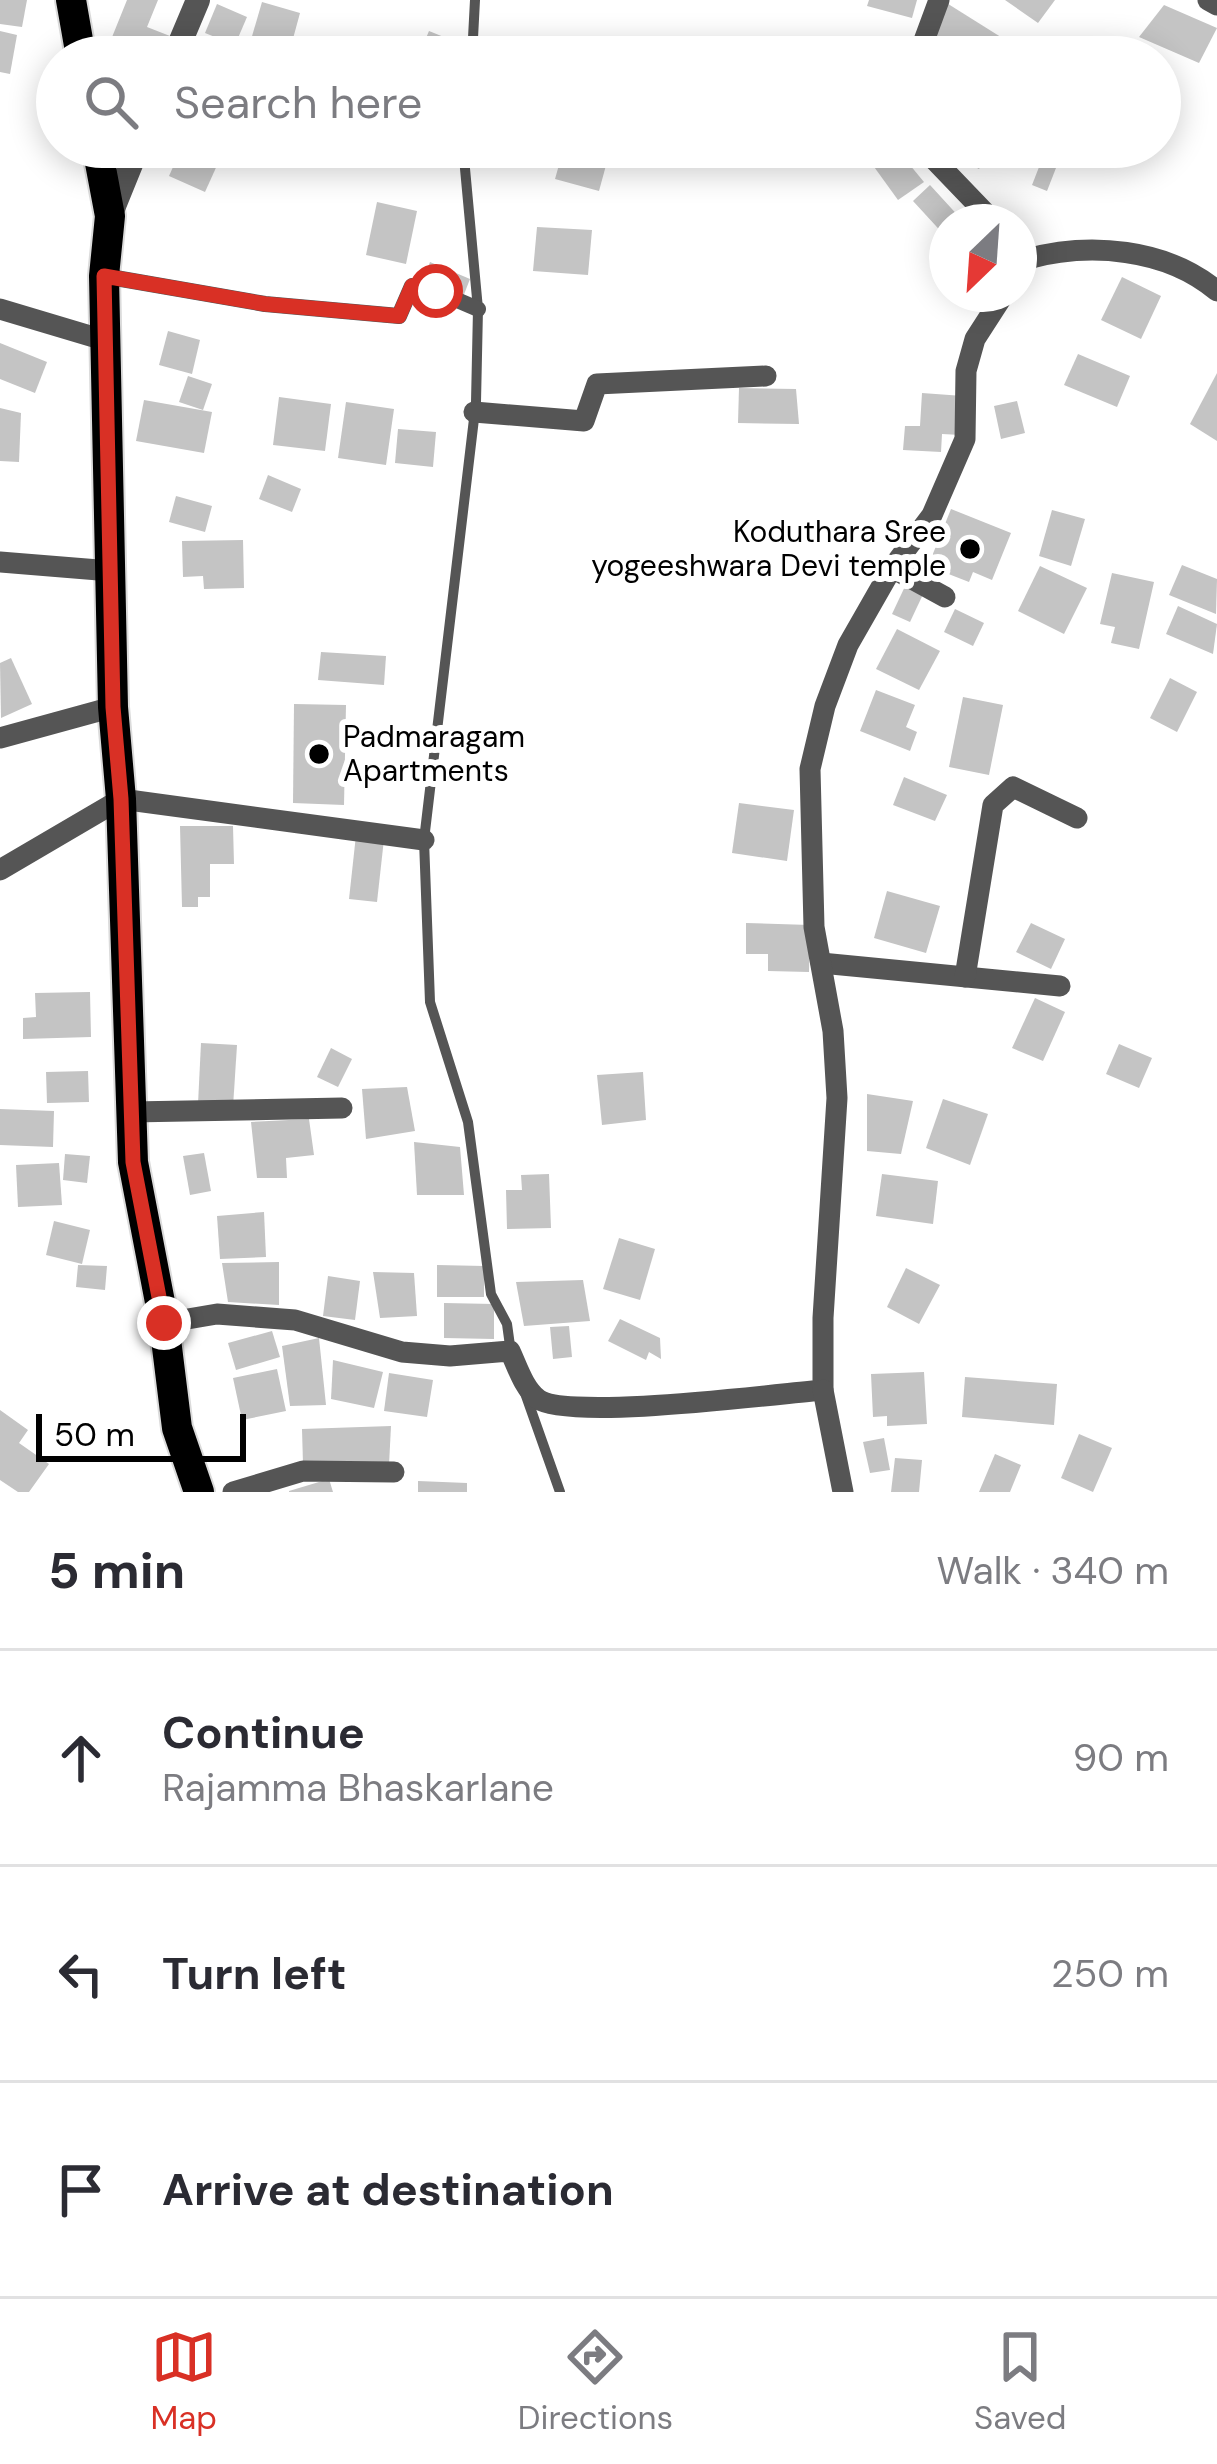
<!DOCTYPE html>
<html lang="en">
<head>
<meta charset="utf-8">
<style>
  :root { --surface:#fff; --page:#f7f7f7; --text:#2b2b33; --muted:#7c7c81; --line:#e1e1e2; --accent:#d93025 }
  body { margin:0; font-family:"DM Sans",sans-serif; background:var(--page); color:var(--text) }
  .compass { position:absolute; left:929px; top:204px; width:108px; height:108px; border-radius:50%; background:var(--surface); box-shadow:0 6px 30px #0003; rotate:205deg }
  .scale { position:absolute; left:36px; bottom:30px; width:210px; box-sizing:border-box; padding-left:12px; border:6px solid #000; border-top:0; font-size:33px; line-height:42px; white-space:nowrap; color:#000; -webkit-text-stroke:9px #fff; paint-order:stroke }
  .stop { position:absolute; width:36px; height:36px; margin:-27px; border:9px solid #d93025; border-radius:50%; background:#fff }
  .stop.end { background:#d93025; border-color:#fff; box-shadow:0 3px 12px #0008 }
  .list { margin:0; padding:0; list-style:none }
  h2 { display:flex; justify-content:space-between; align-items:center; height:156px; margin:0; padding:0 48px; font-size:51px }
  h2 small { font-size:39px; font-weight:400; color:var(--muted) }
  .list li { display:grid; grid-template-columns:78px 1fr auto; gap:36px; align-items:center; box-sizing:border-box; height:216px; padding:0 48px; border-top:3px solid var(--line) }
  .list b { display:block; font-size:45px; white-space:nowrap }
  .list p { margin:0; font-size:39px; white-space:nowrap; color:var(--muted) }
  .list em { font-size:39px; font-style:normal; color:var(--muted) }
  .icon { flex:none; width:66px; height:66px; fill:none; stroke:currentColor; stroke-width:2; stroke-linecap:round; stroke-linejoin:round }
  .map { position:relative; flex:none; width:1217px; height:1492px; overflow:hidden }
  .search { position:absolute; background:var(--surface); box-shadow:0 6px 30px #0003; left:36px; right:36px; top:36px; height:132px; display:flex; align-items:center; gap:30px; box-sizing:border-box; padding:0 42px; border-radius:66px; color:var(--muted); font-size:45px }
  .sheet { height:804px; background:var(--surface) }
  nav { display:flex; justify-content:space-around; align-items:center; box-sizing:border-box; height:168px; border-top:3px solid var(--line); background:var(--surface); font-size:33px; color:var(--muted) }
  nav a { display:grid; justify-items:center; gap:6px }
  nav .on { color:var(--accent) }
  .map>svg:first-child { display:block }
  .building { fill:#c4c4c4 }
  .lines { fill:none; stroke-linecap:round; stroke-linejoin:round }
  .primary-casing { stroke:#dbdbdb; stroke-width:34 }
  .service { stroke:#555; stroke-width:10 }
  .pedestrian { stroke:#555; stroke-width:16 }
  .minor { stroke:#555; stroke-width:21 }
  .tertiary { stroke:#555; stroke-width:24 }
  .primary { stroke:#000; stroke-width:30 }
  .route { stroke:#d93025; stroke-width:15 }
  .poi-dot { fill:#000; stroke:#fff; stroke-width:4.5 }
  .labels { text-anchor:middle; stroke-width:12; stroke-linejoin:round; paint-order:stroke }
  .poi-label { font-size:30px; fill:#000; stroke:#fff; text-anchor:end }
</style>
</head>
<body>
<div class="map">
<svg width="1217" height="1492" viewBox="0 0 1217 1492">
  <rect width="100%" height="100%" fill="#fff"/>
  <!-- building -->
  <g class="building">
    <polygon points="0,0 27,0 22,27 0,24"/>
    <polygon points="127,0 158,0 147,27 170,36 161,57 104,57"/>
    <polygon points="869,0 917,0 912,18 867,6"/>
    <polygon points="1005,0 1055,0 1038,23"/>
    <polygon points="262,2 300,13 288,57 248,50"/>
    <polygon points="945,2 1004,39 998,57 948,57 924,46"/>
    <polygon points="217,4 247,17 235,45 205,33"/>
    <polygon points="1164,5 1217,28 1199,63 1139,37"/>
    <polygon points="0,31 17,35 10,74 0,72"/>
    <polygon points="429,31 471,48 468,57 418,57"/>
    <polygon points="1022,38 1056,53 1055,57 1017,57"/>
    <polygon points="182,147 219,161 205,192 169,176"/>
    <polygon points="564,147 611,147 599,191 555,179"/>
    <polygon points="895,147 924,182 898,200 872,164"/>
    <polygon points="959,147 991,147 979,169 954,156"/>
    <polygon points="1041,162 1056,168 1047,191 1032,185"/>
    <polygon points="930,185 962,220 947,222 947,238 913,201"/>
    <polygon points="377,202 417,211 406,264 366,255"/>
    <polygon points="537,227 592,230 588,275 533,271"/>
    <polygon points="430,262 470,279 463,297 423,280"/>
    <polygon points="1122,277 1161,296 1141,339 1101,320"/>
    <polygon points="168,331 200,340 192,374 159,365"/>
    <polygon points="0,343 47,362 35,393 0,379"/>
    <polygon points="1078,354 1130,376 1117,407 1064,385"/>
    <polygon points="1217,373 1217,441 1190,424"/>
    <polygon points="188,376 212,384 203,410 179,402"/>
    <polygon points="739,388 796,389 799,424 738,423"/>
    <polygon points="922,393 963,396 961,435 942,434 941,452 903,450 905,426 920,426"/>
    <polygon points="279,397 331,404 325,451 273,445"/>
    <polygon points="144,400 212,412 204,453 136,441"/>
    <polygon points="1017,401 1025,433 1001,439 994,406"/>
    <polygon points="346,402 394,409 386,465 338,458"/>
    <polygon points="0,408 21,413 19,462 0,461"/>
    <polygon points="398,429 436,432 433,467 395,463"/>
    <polygon points="268,475 301,489 292,512 259,499"/>
    <polygon points="176,496 212,506 205,532 169,522"/>
    <polygon points="951,509 1011,533 992,580 973,572 969,582 928,566"/>
    <polygon points="1052,510 1085,519 1071,566 1039,556"/>
    <polygon points="243,540 244,588 204,589 203,576 183,577 182,541"/>
    <polygon points="1182,565 1217,579 1216,614 1169,595"/>
    <polygon points="1040,566 1087,588 1064,634 1018,611"/>
    <polygon points="1112,573 1154,582 1139,649 1111,643 1115,627 1100,624"/>
    <polygon points="908,580 926,588 910,622 892,614"/>
    <polygon points="1178,606 1217,624 1213,654 1166,634"/>
    <polygon points="955,609 984,623 973,646 944,632"/>
    <polygon points="897,629 940,651 919,690 876,669"/>
    <polygon points="321,652 386,656 384,685 318,680"/>
    <polygon points="11,658 32,704 1,718 0,663"/>
    <polygon points="1170,678 1197,692 1177,732 1150,718"/>
    <polygon points="876,690 915,705 906,727 917,732 910,751 860,731"/>
    <polygon points="963,697 1003,705 989,775 949,767"/>
    <polygon points="294,704 346,705 344,805 293,803"/>
    <polygon points="904,777 947,795 935,821 893,805"/>
    <polygon points="739,803 794,810 787,861 732,853"/>
    <polygon points="180,826 233,826 234,864 210,864 210,897 198,897 198,907 182,907"/>
    <polygon points="356,835 384,839 377,902 349,899"/>
    <polygon points="887,891 940,906 926,953 874,938"/>
    <polygon points="746,923 810,925 809,972 768,971 768,954 746,954"/>
    <polygon points="1031,923 1065,939 1051,969 1016,952"/>
    <polygon points="90,992 91,1037 23,1039 23,1018 36,1017 35,993"/>
    <polygon points="1035,998 1065,1012 1043,1061 1012,1048"/>
    <polygon points="201,1043 237,1045 233,1107 198,1104"/>
    <polygon points="1119,1044 1152,1058 1139,1088 1106,1074"/>
    <polygon points="331,1048 352,1059 338,1087 317,1077"/>
    <polygon points="88,1071 89,1102 47,1103 46,1072"/>
    <polygon points="643,1072 646,1120 602,1125 597,1075"/>
    <polygon points="407,1087 415,1131 366,1139 362,1089"/>
    <polygon points="867,1094 913,1101 901,1154 867,1151"/>
    <polygon points="943,1099 988,1114 970,1165 926,1148"/>
    <polygon points="0,1109 54,1111 53,1147 0,1145"/>
    <polygon points="309,1119 314,1155 286,1158 287,1178 257,1178 251,1122"/>
    <polygon points="414,1142 460,1147 464,1195 417,1195"/>
    <polygon points="204,1153 211,1191 190,1195 183,1156"/>
    <polygon points="65,1154 90,1156 87,1183 63,1180"/>
    <polygon points="59,1163 62,1205 18,1207 16,1165"/>
    <polygon points="549,1174 551,1228 507,1229 506,1190 522,1190 521,1175"/>
    <polygon points="882,1174 938,1181 933,1224 876,1216"/>
    <polygon points="264,1212 266,1257 220,1259 217,1216"/>
    <polygon points="54,1221 90,1230 82,1264 46,1255"/>
    <polygon points="619,1238 655,1249 640,1300 603,1289"/>
    <polygon points="279,1262 279,1305 228,1302 222,1263"/>
    <polygon points="78,1265 107,1266 105,1290 76,1287"/>
    <polygon points="437,1265 484,1266 484,1297 437,1297"/>
    <polygon points="906,1268 940,1285 919,1324 887,1307"/>
    <polygon points="373,1272 414,1273 417,1316 380,1318"/>
    <polygon points="328,1276 360,1281 355,1320 323,1316"/>
    <polygon points="583,1280 590,1321 524,1326 516,1282"/>
    <polygon points="444,1303 494,1304 494,1339 444,1338"/>
    <polygon points="620,1319 660,1338 661,1359 649,1352 646,1360 608,1341"/>
    <polygon points="569,1326 572,1357 553,1359 550,1327"/>
    <polygon points="272,1331 280,1357 236,1370 228,1343"/>
    <polygon points="319,1338 326,1405 290,1406 282,1346"/>
    <polygon points="333,1360 383,1372 374,1408 331,1399"/>
    <polygon points="277,1369 286,1411 242,1420 233,1378"/>
    <polygon points="924,1372 927,1424 887,1426 887,1416 873,1417 871,1374"/>
    <polygon points="389,1373 433,1380 427,1417 384,1411"/>
    <polygon points="965,1377 1057,1384 1054,1425 962,1417"/>
    <polygon points="0,1410 28,1430 19,1443 49,1464 29,1492 18,1492 0,1480"/>
    <polygon points="391,1426 389,1465 303,1464 302,1429"/>
    <polygon points="1079,1434 1112,1448 1093,1492 1061,1478"/>
    <polygon points="884,1438 890,1470 870,1473 863,1442"/>
    <polygon points="995,1454 1021,1465 1010,1492 979,1492"/>
    <polygon points="895,1458 922,1460 919,1492 891,1492"/>
    <polygon points="329,1479 333,1492 289,1492 289,1491"/>
    <polygon points="418,1481 467,1483 467,1492 418,1492"/>
  </g>
  <g class="lines">
    <defs>
      <g id="primary">
        <polyline points="71,0 81,57"/>
        <polyline points="97,147 110,216 104,276 113,707 121,799 133,1162 164,1323 177,1428 199,1492"/>
      </g>
    </defs>
    <!-- primary casing -->
    <use href="#primary" class="primary-casing"/>
    <!-- service -->
    <g class="service">
      <polyline points="472,57 475,0"/>
      <polyline points="463,147 478,309 476,402 424,840 430,1002 468,1122 491,1294 507,1324 511,1353"/>
      <polyline points="525,1393 560,1492"/>
    </g>
    <!-- pedestrian -->
    <polyline class="pedestrian" points="104,276 265,304 399,316 412,286 436,291 478,309"/>
    <!-- minor -->
    <g class="minor">
      <polyline points="1208,0 1217,5"/>
      <polyline points="918,57 939,0"/>
      <polyline points="922,147 994,222"/>
      <path d="M1019,271L1027,259C1089,242 1166,248 1217,291"/>
      <polyline points="0,309 107,341"/>
      <polyline points="474,412 584,421 597,384 766,376"/>
      <polyline points="0,562 111,571"/>
      <polyline points="892,568 945,597"/>
      <polyline points="0,738 113,707"/>
      <polyline points="0,870 121,799 424,840"/>
      <polyline points="821,963 1060,986"/>
      <polyline points="965,977 993,805 1013,787 1077,818"/>
      <polyline points="131,1112 342,1108"/>
      <path d="M164,1323L217,1314L295,1320L402,1352L450,1356L510,1351C517,1366 524,1389 538,1399C567,1421 776,1394 823,1390V1318L837,1098L833,1031L814,927L810,769L825,706L848,645L892,568L932,515L965,439L966,371L975,339L1004,294"/>
      <polyline points="823,1390 843,1492"/>
      <polyline points="233,1492 303,1471 394,1472"/>
    </g>
    <!-- tertiary -->
    <g class="tertiary">
      <polyline points="174,57 198,0"/>
      <polyline points="110,216 138,147"/>
    </g>
    <!-- primary -->
    <use href="#primary" class="primary"/>
  </g>
  <g class="lines">
    <!-- route -->
    <polyline class="route" points="164,1323 133,1162 121,799 113,707 104,276 265,304 399,316 412,286 436,291"/>
  </g>
  <!-- markers -->
  <g class="poi-dot">
    <circle cx="970" cy="549" r="12"/>
    <circle cx="319" cy="754" r="12"/>
  </g>
  <g class="labels">
    <!-- poi labels -->
    <g class="poi-label">
      <text x="946" y="542">Koduthara Sree<tspan x="946" dy="34">yogeeshwara Devi temple</tspan></text>
      <text x="343" y="747" text-anchor="start">Padmaragam<tspan x="343" dy="34">Apartments</tspan></text>
    </g>
  </g>
</svg>
<svg class="compass" viewBox="-18 -18 36 36"><path d="M0-13l5 13h-10z" fill="#e53935"/><path d="M0 13l5-13h-10z" fill="#7c7c81"/></svg>
<div class="scale">50 m</div>
<div class="stop" style="left:436px;top:291px"></div>
<div class="stop end" style="left:164px;top:1323px"></div>
<div class="search"><svg class="icon" aria-label="search" viewBox="0 0 24 24"><circle cx="10" cy="10" r="6"/><path d="M15 15l6 6"/></svg>Search here</div>
</div>
<section class="sheet">
<h2>5 min<small>Walk · 340 m</small></h2>
<ul class="list">
<li><svg class="icon" aria-label="ahead" viewBox="0 0 24 24"><path d="M12 20V5M6 11l6-6 6 6"/></svg><div><b>Continue</b><p>Rajamma Bhaskarlane</p></div><em>90 m</em></li>
<li><svg class="icon" aria-label="left" viewBox="0 0 24 24"><path d="M17 20v-9H6M10 6l-5 5 5 5"/></svg><div><b>Turn left</b></div><em>250 m</em></li>
<li><svg class="icon" aria-label="arrive" viewBox="0 0 24 24"><path d="M6 21V4h12l-3 4 3 4H6"/></svg><div><b>Arrive at destination</b></div></li>
</ul>
</section>
<nav>
<a class="on"><svg class="icon" aria-label="map" viewBox="0 0 24 24"><path d="M3 6l6-2 6 2 6-2v14l-6 2-6-2-6 2zM9 4v14M15 6v14"/></svg>Map</a>
<a><svg class="icon" aria-label="directions" viewBox="0 0 24 24"><path d="M12 3l9 9-9 9-9-9zM9 14v-3h6M13 9l2 2-2 2"/></svg>Directions</a>
<a><svg class="icon" aria-label="saved" viewBox="0 0 24 24"><path d="M7 4h10v16l-5-4-5 4z"/></svg>Saved</a>
</nav>
</body>
</html>
